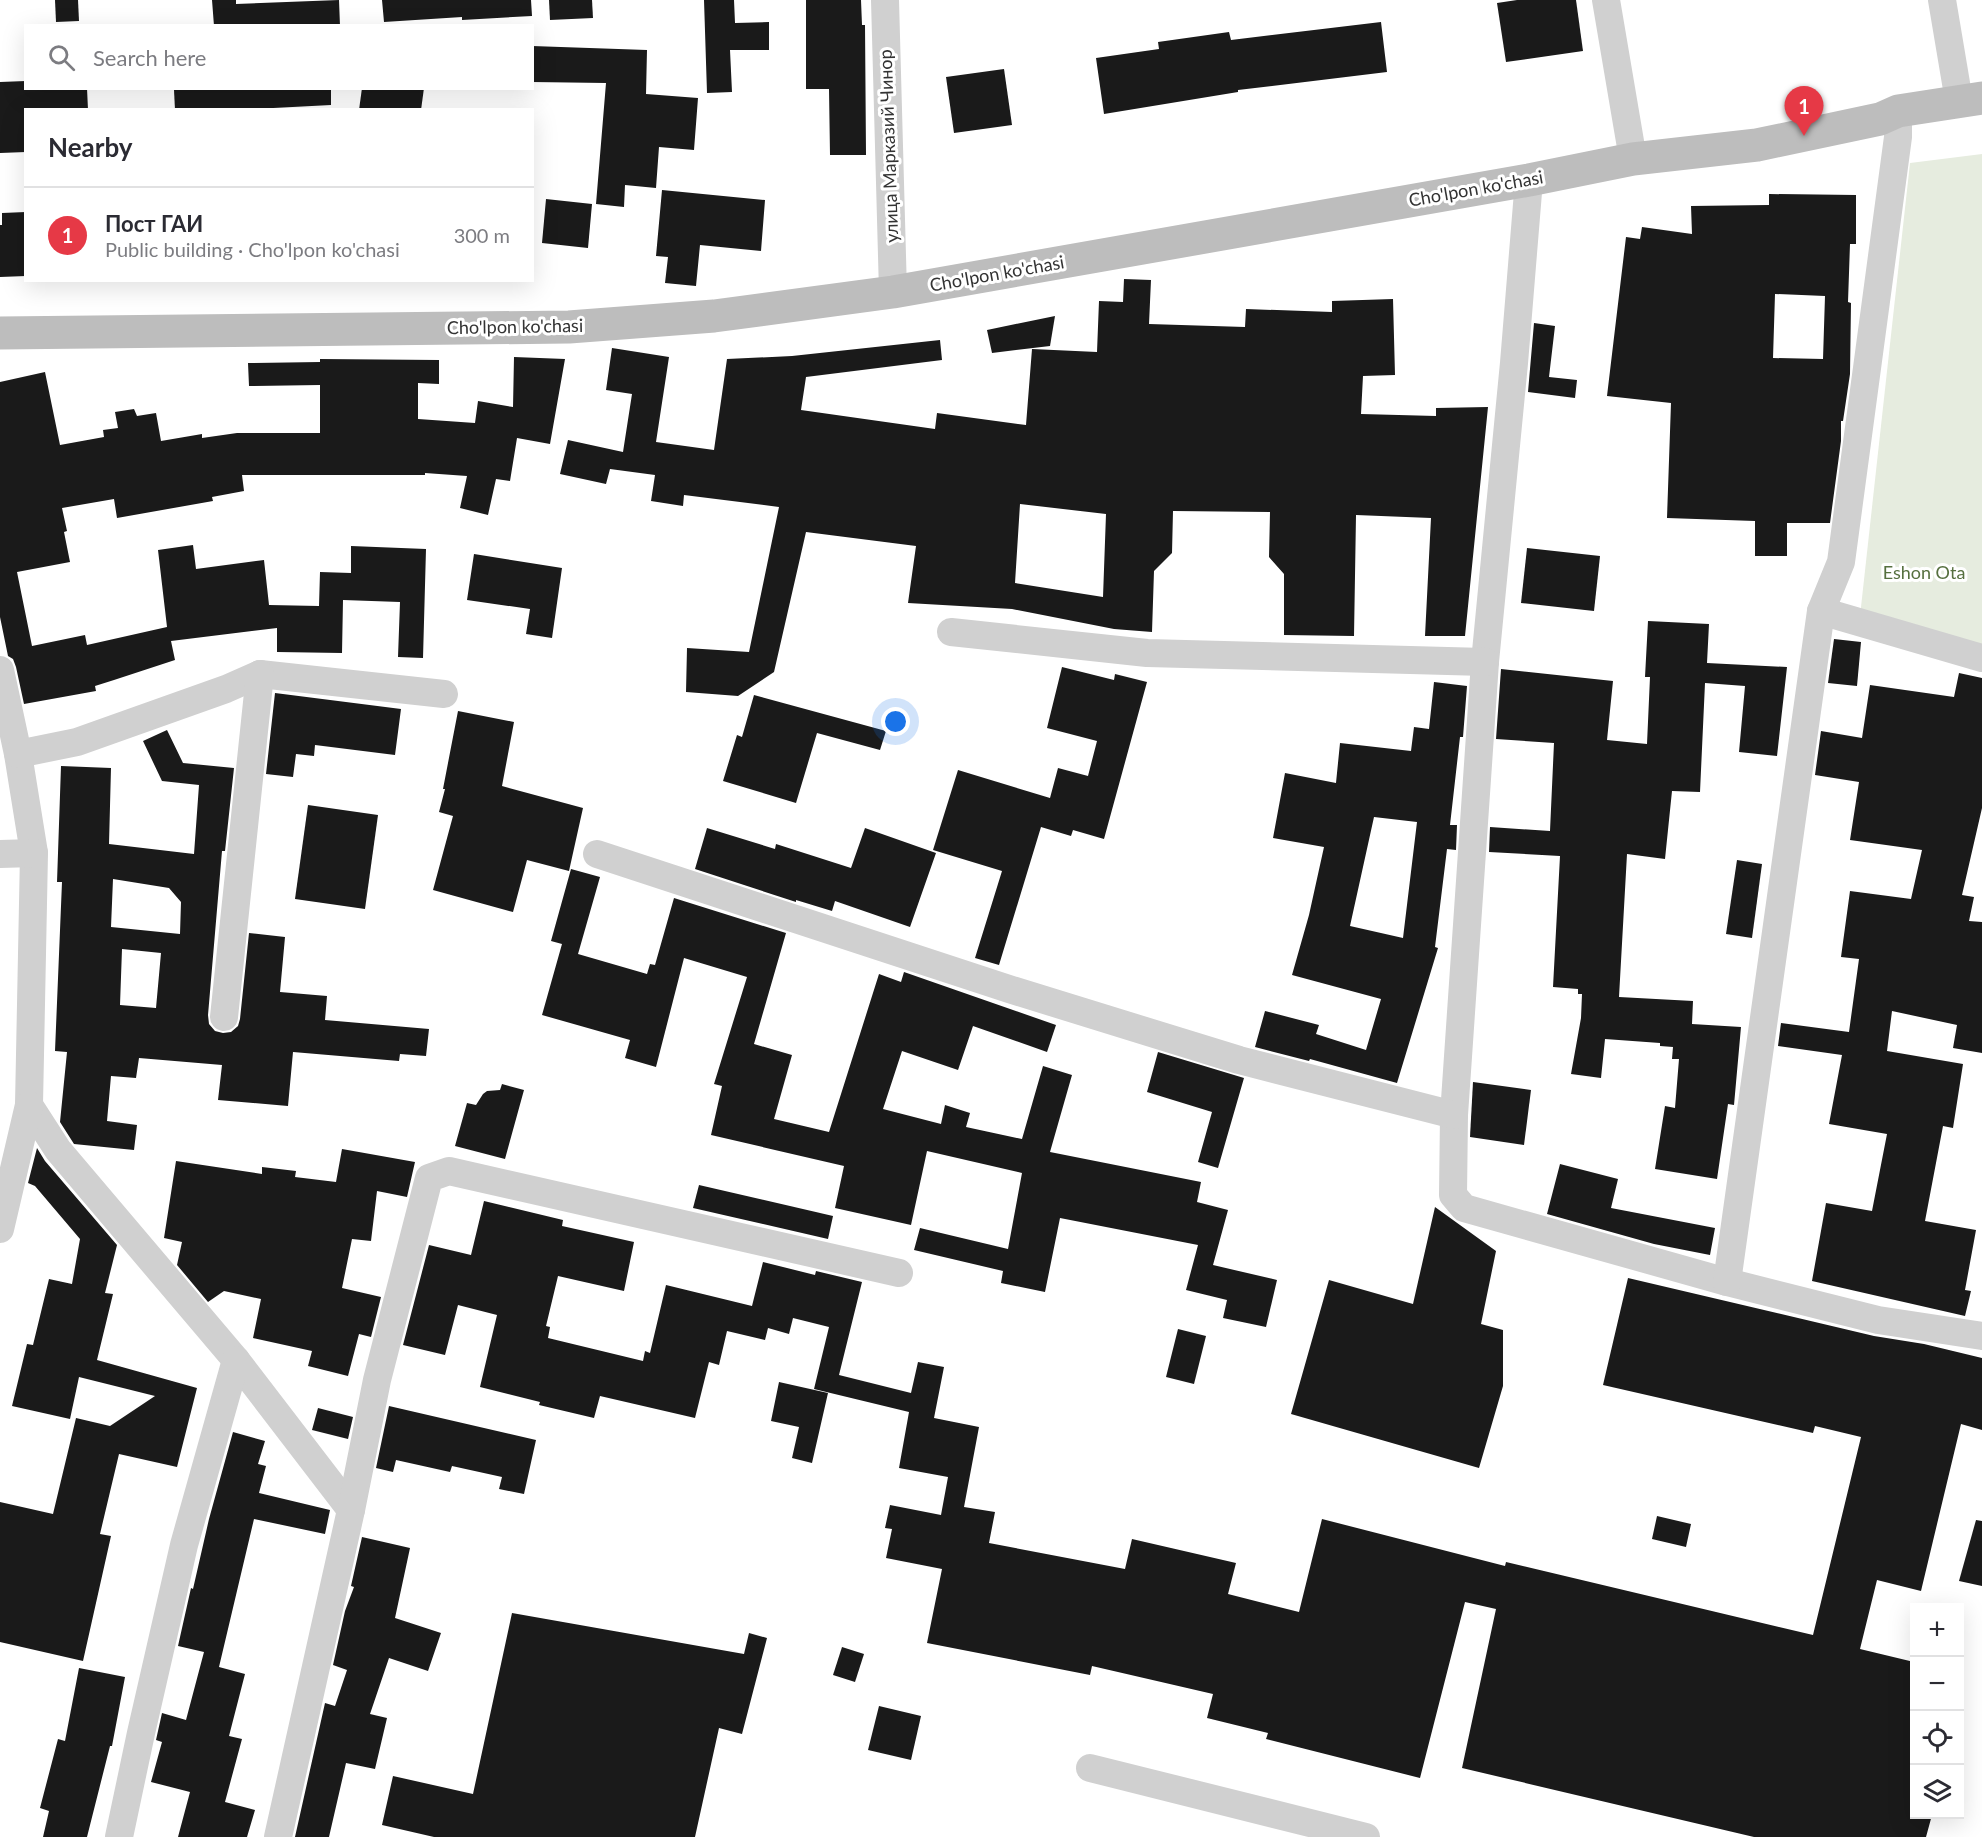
<!DOCTYPE html>
<html lang="en">
<head>
<meta charset="utf-8">
<style>
  :root { --surface:#fff; --page:#f2f2f3; --text:#2b2b33; --muted:#7c7c81; --line:#e1e1e2; --accent:#e63946 }
  body { margin:0; font-family:Lato,sans-serif; background:var(--page); color:var(--text) }
  .controls { position:absolute; right:18px; bottom:18px; display:grid; overflow:hidden; border-radius:0px; box-shadow:0 6px 24px #0002 }
  .controls button { width:54px; height:54px; display:grid; place-items:center; padding:0; border:0; border-bottom:2px solid var(--line); background:var(--surface); color:var(--text); font:30px sans-serif }
  .you { position:absolute; left:896px; top:722px; width:21px; height:21px; margin:-15px; border:4px solid #fff; border-radius:50%; background:#1a73e8; box-shadow:0 0 0 9px #1a73e833 }
  .badge { display:grid; place-items:center; width:39px; height:39px; border-radius:50%; background:var(--accent); color:#fff; font-size:20px; font-weight:700 }
  .pin { position:absolute; translate:-50% -50px; filter:drop-shadow(0 2px 3px #0008) }
  .pin::after { content:''; position:absolute; top:32px; width:21px; height:18px; background:inherit; clip-path:polygon(0 0,100% 0,50% 100%) }
  .list { margin:0; padding:0; list-style:none }
  h2 { display:flex; justify-content:space-between; align-items:center; height:78px; margin:0; padding:0 24px; font-size:26px }
  h2 small { font-size:20px; font-weight:400; color:var(--muted) }
  .list li { display:grid; grid-template-columns:39px 1fr auto; gap:18px; align-items:center; box-sizing:border-box; height:96px; padding:0 24px; border-top:2px solid var(--line) }
  .list b { display:block; font-size:22px; white-space:nowrap }
  .list p { margin:0; font-size:20px; white-space:nowrap; color:var(--muted) }
  .list em { font-size:20px; font-style:normal; color:var(--muted) }
  .icon { flex:none; width:33px; height:33px; fill:none; stroke:currentColor; stroke-width:2; stroke-linecap:round; stroke-linejoin:round }
  .map { position:relative; flex:none; width:1982px; height:1837px; overflow:hidden }
  .search { position:absolute; background:var(--surface); box-shadow:0 6px 24px #0002; left:24px; top:24px; width:510px; height:66px; display:flex; align-items:center; gap:15px; box-sizing:border-box; padding:0 21px; border-radius:0px; color:var(--muted); font-size:22px }
  .panel { position:absolute; background:var(--surface); box-shadow:0 6px 24px #0002; left:24px; top:108px; width:510px; height:174px; border-radius:0px }
  .map>svg:first-child { display:block }
  .green { fill:#e6ecdf }
  .building { fill:#1a1a1a; fill-rule:evenodd }
  .lines { fill:none; stroke-linecap:round; stroke-linejoin:round }
  .street { stroke:#d0d0d0; stroke-width:28 }
  .secondary { stroke:#bdbdbd; stroke-width:33 }
  .labels { text-anchor:middle; stroke-width:6; stroke-linejoin:round; paint-order:stroke }
  .street-label { font-size:18px; fill:#333; stroke:#fff }
  .park-label { font-size:18px; fill:#56703f; stroke:#fff }
</style>
</head>
<body>
<div class="map">
<svg width="1982" height="1837" viewBox="0 0 1982 1837">
  <rect width="100%" height="100%" fill="#fff"/>
  <!-- green -->
  <polygon class="green" points="1982,154 1982,654 1860,616 1910,163"/>
  <!-- building -->
  <g class="building">
    <polygon points="55,0 78,0 79,21 56,22"/>
    <polygon points="212,0 236,0 236,4 339,0 340,26 214,26"/>
    <polygon points="382,0 531,0 532,16 462,20 462,17 384,22"/>
    <polygon points="549,0 592,0 593,18 550,20"/>
    <polygon points="704,0 734,0 735,23 769,22 769,50 730,50 732,92 707,93"/>
    <polygon points="806,0 861,0 862,25 865,25 866,155 830,155 829,89 806,89"/>
    <polygon points="1517,0 1576,0 1583,51 1506,62 1497,3"/>
    <polygon points="1381,22 1387,72 1238,90 1238,92 1104,114 1096,58 1159,49 1158,42 1229,32 1231,40"/>
    <polygon points="532,46 647,50 646,94 698,98 694,150 659,147 656,188 625,185 624,207 596,204 606,83 532,82"/>
    <polygon points="1004,69 1012,125 954,133 946,77"/>
    <polygon points="26,81 26,88 87,88 88,110 26,110 26,152 0,153 0,82"/>
    <polygon points="205,88 331,88 331,105 234,110 175,110 174,90"/>
    <polygon points="362,88 424,88 421,110 359,110"/>
    <polygon points="662,190 765,200 761,251 700,245 696,286 665,283 668,257 656,256"/>
    <path d="M1769,194L1856,195V244H1850L1848,302L1851,303L1850,374L1843,421H1841V441L1830,523H1787V556H1755V521L1667,518L1671,403L1607,396L1626,237L1640,239L1642,227L1692,234L1691,206L1769,205ZM1775,294L1825,296L1823,359L1773,358Z"/>
    <polygon points="546,199 592,204 588,248 542,243"/>
    <polygon points="26,212 26,276 0,277 0,225 2,225 2,213"/>
    <path d="M1124,279L1151,280L1149,324L1245,327L1246,309L1332,312V301L1393,299L1395,375L1363,376L1361,414L1436,416V408L1488,407L1465,636H1425L1431,518L1356,515L1354,636L1284,635V574L1269,557L1270,512L1173,511L1172,553L1154,571L1152,632L1114,629L1012,609L908,603L916,546L806,532L774,672L738,696L686,692L687,648L749,652L779,507L684,495L683,506L651,501L655,475L610,469L606,484L560,474L568,440L623,452L632,394L606,390L612,348L669,357L656,442L714,450L727,359L792,356L940,340L942,360L806,377L801,410L935,429L937,413L1026,425L1032,349L1097,352L1099,301L1123,302ZM1020,504L1106,514L1103,597L1015,583Z"/>
    <polygon points="1055,316 1050,346 992,353 987,330"/>
    <polygon points="1534,323 1555,326 1549,377 1577,380 1575,398 1528,392"/>
    <polygon points="514,357 565,359 550,444 517,438 510,481 496,479 488,515 460,508 467,476 425,473 425,475 242,475 244,491 212,497 213,501 117,518 114,499 62,508 67,531 64,532 70,562 17,572 32,646 85,635 87,645 167,627 158,550 193,545 196,569 264,560 269,605 319,606 320,572 351,573 351,546 426,549 423,658 398,657 400,602 343,600 342,653 277,652 277,628 171,641 175,660 114,680 114,678 114,680 95,686 96,691 24,704 16,667 13,659 8,656 0,617 0,382 45,372 60,445 104,437 103,430 118,428 115,412 134,409 137,416 156,413 161,441 202,434 202,438 237,433 320,433 320,385 249,386 248,363 320,362 320,359 439,360 439,384 418,383 418,419 475,423 478,401 513,407"/>
    <polygon points="1527,548 1600,556 1594,611 1521,603"/>
    <polygon points="474,554 562,568 552,638 526,634 530,609 467,600"/>
    <polygon points="1648,621 1709,624 1707,663 1787,667 1777,756 1739,752 1745,686 1705,683 1700,792 1672,791 1665,859 1627,854 1619,997 1693,1001 1692,1024 1741,1027 1734,1105 1728,1104 1717,1179 1655,1169 1665,1106 1675,1108 1679,1059 1672,1059 1673,1047 1660,1046 1660,1043 1605,1039 1601,1078 1571,1074 1581,1018 1582,994 1578,994 1578,989 1553,987 1560,856 1489,852 1490,827 1550,831 1554,743 1496,739 1501,669 1613,681 1607,740 1647,744 1650,677 1645,677"/>
    <polygon points="1834,639 1861,642 1857,686 1828,683"/>
    <polygon points="1062,667 1114,680 1115,674 1147,682 1104,839 1073,830 1071,836 1041,827 999,965 975,958 1002,871 933,850 958,770 1050,798 1058,768 1088,776 1097,741 1047,728"/>
    <polygon points="1959,673 1982,678 1982,808 1962,895 1974,897 1969,921 1982,922 1982,1053 1953,1048 1957,1025 1892,1011 1887,1051 1963,1064 1953,1128 1943,1126 1925,1221 1976,1230 1965,1290 1971,1291 1965,1316 1812,1281 1826,1203 1872,1211 1887,1134 1829,1124 1842,1055 1778,1046 1781,1023 1849,1032 1859,959 1841,957 1850,891 1911,899 1922,850 1850,840 1859,782 1815,775 1821,731 1862,738 1870,685 1954,697"/>
    <path d="M1434,682L1467,686L1463,737H1460L1450,825H1457L1456,850L1447,849L1435,947L1438,948L1397,1083L1310,1059L1309,1061L1255,1047L1265,1011L1319,1025L1316,1034L1366,1050L1381,999L1292,975L1309,915L1324,847L1273,838L1285,773L1336,783L1340,743L1411,751L1414,727L1429,729ZM1374,817L1417,822L1403,938L1350,926Z"/>
    <polygon points="275,693 401,709 395,755 315,745 314,756 296,754 293,777 266,774"/>
    <polygon points="754,695 886,731 880,750 817,733 796,803 723,781 737,735 742,737"/>
    <polygon points="458,711 514,722 502,786 583,808 569,871 527,860 513,912 433,890 453,816 439,812 445,789 443,789"/>
    <path d="M167,730L183,763L234,768L225,851H222L208,1015L209,1024L215,1031L223,1033L231,1032L238,1026L240,1019L249,933L285,937L280,992L327,996L325,1020L429,1029L426,1056L400,1054L399,1061L293,1052L288,1106L218,1100L222,1065L139,1058L136,1078L111,1076L107,1121L137,1125L134,1150L74,1144L60,1122L67,1052L55,1051L62,882H57L61,766L111,768L109,844L194,854L199,785L162,781L143,741ZM113,879L169,888L181,902L180,934L111,927ZM122,949L161,953L156,1008L120,1005Z"/>
    <polygon points="308,805 378,815 365,909 295,899"/>
    <polygon points="707,828 775,849 776,844 851,868 865,828 936,853 910,927 835,901 832,911 796,900 796,902 695,869"/>
    <polygon points="1737,860 1762,864 1752,938 1726,934"/>
    <polygon points="571,869 600,877 578,954 647,974 650,964 655,965 674,898 786,933 754,1044 792,1055 774,1119 829,1132 879,974 901,982 904,972 1056,1025 1047,1052 973,1026 958,1070 902,1051 883,1109 941,1124 945,1105 970,1113 966,1127 1022,1139 1043,1066 1072,1075 1050,1152 1201,1182 1197,1202 1228,1210 1213,1265 1277,1280 1266,1327 1223,1318 1227,1300 1186,1290 1198,1245 1060,1218 1045,1292 1001,1283 1003,1271 914,1250 920,1228 1008,1249 1022,1173 927,1151 911,1225 835,1208 844,1166 711,1135 722,1086 714,1084 747,977 684,958 656,1067 625,1058 630,1040 542,1015 562,944 551,941"/>
    <polygon points="1158,1052 1244,1078 1218,1168 1198,1162 1212,1112 1147,1092"/>
    <polygon points="1473,1082 1531,1090 1524,1145 1470,1137"/>
    <polygon points="502,1084 524,1090 505,1159 455,1146 467,1103 476,1105 483,1094 487,1091 500,1090"/>
    <polygon points="37,1148 45,1161 117,1245 105,1293 113,1294 97,1360 197,1388 177,1467 119,1454 100,1534 111,1536 83,1661 0,1642 0,1502 53,1514 76,1418 110,1426 155,1396 79,1377 70,1419 12,1406 27,1344 33,1345 49,1279 72,1284 80,1239 35,1186 28,1183"/>
    <polygon points="342,1149 415,1162 407,1197 377,1191 371,1241 352,1239 342,1288 381,1297 371,1337 359,1334 348,1376 308,1366 312,1351 253,1338 261,1299 224,1291 208,1302 177,1265 182,1242 164,1238 176,1161 262,1174 262,1167 296,1171 295,1177 336,1182"/>
    <polygon points="1560,1164 1618,1179 1611,1208 1715,1228 1710,1255 1654,1244 1547,1214"/>
    <polygon points="699,1185 833,1216 828,1239 693,1208"/>
    <polygon points="484,1201 563,1220 562,1226 634,1242 624,1291 558,1276 546,1326 550,1327 548,1338 643,1361 645,1351 650,1353 666,1285 752,1306 763,1262 815,1275 816,1271 862,1282 839,1375 911,1393 918,1362 944,1367 934,1418 979,1427 964,1507 995,1512 989,1543 1125,1569 1132,1539 1236,1563 1228,1594 1299,1612 1322,1519 1505,1566 1506,1562 1813,1635 1861,1437 1815,1426 1813,1433 1603,1385 1628,1278 1874,1336 1924,1344 1982,1358 1982,1430 1961,1424 1921,1591 1877,1580 1860,1649 1914,1662 1914,1815 1932,1815 1926,1837 1754,1837 1462,1768 1496,1609 1465,1602 1420,1778 1266,1739 1268,1733 1207,1718 1213,1694 1092,1666 1090,1675 927,1643 942,1569 886,1558 892,1529 885,1528 890,1505 941,1515 948,1477 899,1468 909,1412 814,1389 829,1327 793,1318 789,1334 768,1328 765,1340 727,1331 719,1365 709,1362 695,1418 600,1396 594,1418 539,1405 540,1402 480,1387 497,1315 458,1305 445,1355 403,1345 429,1245 471,1255"/>
    <polygon points="1435,1207 1496,1251 1481,1324 1503,1330 1503,1386 1479,1468 1291,1414 1329,1280 1413,1304"/>
    <polygon points="1178,1329 1206,1336 1194,1384 1166,1377"/>
    <polygon points="779,1382 828,1393 812,1463 792,1458 799,1427 771,1421"/>
    <polygon points="389,1406 536,1440 524,1494 499,1489 502,1477 452,1466 450,1472 396,1460 393,1472 376,1468"/>
    <polygon points="318,1408 353,1417 348,1439 312,1430"/>
    <polygon points="233,1432 265,1441 258,1464 266,1466 259,1493 330,1510 325,1534 254,1519 219,1667 245,1674 229,1736 242,1739 225,1802 255,1810 247,1837 178,1837 190,1792 151,1782 162,1742 156,1740 162,1713 186,1720 204,1652 178,1646 191,1588 193,1589 209,1519"/>
    <polygon points="1657,1516 1691,1524 1686,1547 1652,1539"/>
    <polygon points="1976,1520 1982,1521 1982,1586 1959,1581"/>
    <polygon points="362,1537 410,1548 395,1618 441,1633 428,1671 389,1658 370,1714 387,1718 375,1769 346,1763 329,1837 295,1837 325,1703 335,1706 347,1670 333,1665 345,1611 354,1587 351,1586"/>
    <polygon points="512,1613 744,1654 749,1633 767,1638 742,1734 719,1728 695,1837 434,1837 382,1825 393,1776 473,1794"/>
    <polygon points="842,1647 864,1654 855,1682 833,1675"/>
    <polygon points="79,1668 125,1677 112,1746 110,1746 87,1837 43,1837 49,1811 40,1808 58,1739 65,1741"/>
    <polygon points="879,1706 921,1716 911,1760 868,1750"/>
  </g>
  <g class="lines">
    <!-- street -->
    <g class="street">
      <polyline points="885,0 893,292"/>
      <polyline points="1606,0 1633,159"/>
      <polyline points="1942,0 1959,101"/>
      <polyline points="1529,180 1514,363 1485,662 1454,1115 1453,1195 1464,1208 1727,1282 1878,1320 1982,1336"/>
      <polyline points="1821,611 1982,658"/>
      <polyline points="951,632 1147,653 1485,662"/>
      <polyline points="0,670 18,754 34,853 29,1105 58,1150 236,1360 351,1510"/>
      <polyline points="18,754 77,742 226,689 260,674 444,694"/>
      <polyline points="0,854 34,853"/>
      <polyline points="597,854 1009,989 1239,1060 1454,1115"/>
      <polyline points="224,1017 260,674"/>
      <polyline points="0,1229 29,1105"/>
      <polyline points="1727,1282 1821,611 1841,562 1898,137 1898,111"/>
      <polyline points="1090,1768 1366,1837"/>
      <polyline points="119,1837 141,1733 184,1545 236,1360"/>
      <polyline points="278,1837 351,1510 377,1380 429,1178 449,1171 899,1273"/>
    </g>
    <!-- secondary -->
    <polyline class="secondary" points="0,333 569,327 714,316 893,292 1529,180 1633,159 1757,145 1880,119 1898,111 1982,98"/>
  </g>
  <g class="labels">
    <!-- street labels -->
    <g class="street-label">
      <text transform="translate(889 146) rotate(-92)" y="6">улица Марказий Чинор</text>
      <text transform="translate(1476 189) rotate(-10)" y="6">Cho'lpon ko'chasi</text>
      <text transform="translate(997 274) rotate(-10)" y="6">Cho'lpon ko'chasi</text>
      <text transform="translate(515 327) rotate(-1)" y="6">Cho'lpon ko'chasi</text>
    </g>
    <!-- park labels -->
    <g class="park-label">
      <text x="1924" y="579">Eshon Ota</text>
    </g>
  </g>
</svg>
<div class="controls">
<button>+</button>
<button>−</button>
<button><svg class="icon" aria-label="locate" viewBox="0 0 24 24"><circle cx="12" cy="12" r="6"/><path d="M12 2v4M12 18v4M2 12h4M18 12h4"/></svg></button>
<button><svg class="icon" aria-label="layers" viewBox="0 0 24 24"><path d="M12 4l9 5-9 5-9-5zM3 14l9 5 9-5"/></svg></button>
</div>
<div class="you"></div>
<div class="pin badge" style="left:1804px;top:136px">1</div>
<div class="search"><svg class="icon" aria-label="search" viewBox="0 0 24 24"><circle cx="10" cy="10" r="6"/><path d="M15 15l6 6"/></svg>Search here</div>
<section class="panel">
<h2>Nearby<small></small></h2>
<ul class="list">
<li><span class="badge">1</span><div><b>Пост ГАИ</b><p>Public building · Cho'lpon ko'chasi</p></div><em>300 m</em></li>
</ul>
</section>
</div>
</body>
</html>
